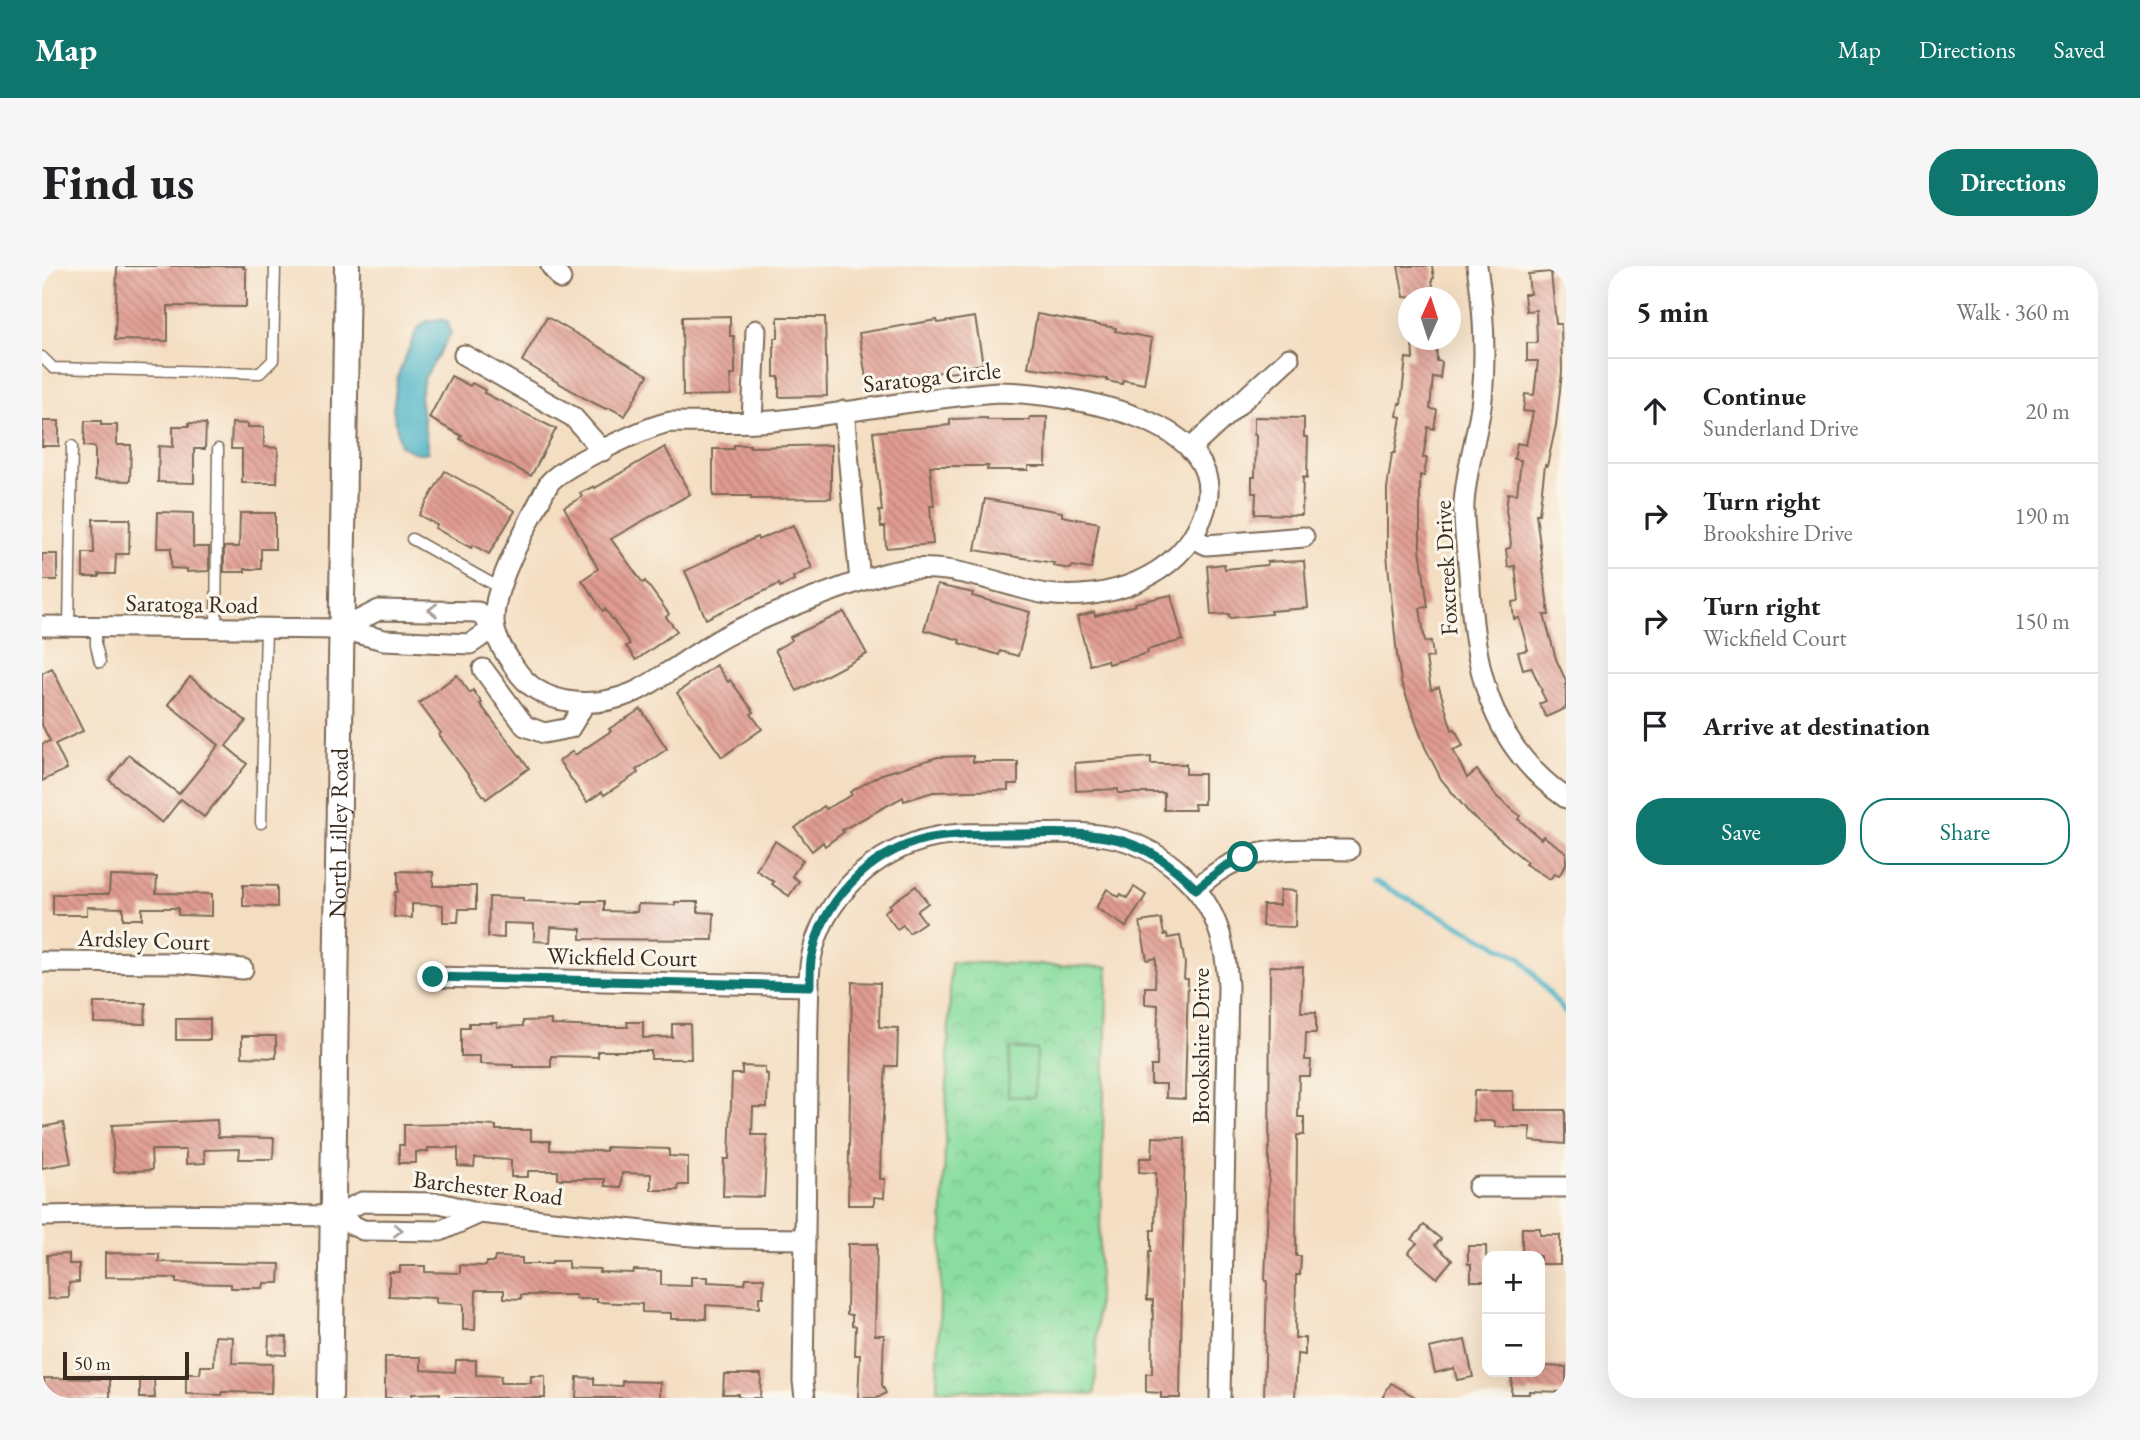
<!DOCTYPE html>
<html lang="en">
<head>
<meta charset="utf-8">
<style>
  :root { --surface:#fff; --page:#f6f6f6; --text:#202124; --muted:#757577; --line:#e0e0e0; --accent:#0f766e }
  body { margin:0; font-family:"EB Garamond",serif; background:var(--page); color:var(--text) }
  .controls { position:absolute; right:21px; bottom:21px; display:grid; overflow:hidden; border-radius:14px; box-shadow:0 7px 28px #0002 }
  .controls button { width:63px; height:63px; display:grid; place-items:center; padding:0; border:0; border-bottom:2px solid var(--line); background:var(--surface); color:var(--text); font:35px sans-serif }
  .compass { position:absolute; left:1356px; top:21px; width:63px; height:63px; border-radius:50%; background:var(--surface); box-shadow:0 7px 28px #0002; rotate:3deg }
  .scale { position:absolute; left:21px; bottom:18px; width:126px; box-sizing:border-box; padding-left:7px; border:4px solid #3b2a1e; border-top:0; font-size:19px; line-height:24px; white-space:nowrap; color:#3b2a1e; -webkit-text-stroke:5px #fbf7ec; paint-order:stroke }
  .stop { position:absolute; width:21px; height:21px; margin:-16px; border:5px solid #0f766e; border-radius:50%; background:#fff }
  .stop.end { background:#0f766e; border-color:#fff; box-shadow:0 2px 7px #0008 }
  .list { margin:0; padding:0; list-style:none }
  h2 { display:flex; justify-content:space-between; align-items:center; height:91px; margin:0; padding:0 28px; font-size:30px }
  h2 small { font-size:23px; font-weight:400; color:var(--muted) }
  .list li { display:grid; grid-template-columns:46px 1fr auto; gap:21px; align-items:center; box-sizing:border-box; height:105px; padding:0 28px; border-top:2px solid var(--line) }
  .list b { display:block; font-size:26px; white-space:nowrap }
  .list p { margin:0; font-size:23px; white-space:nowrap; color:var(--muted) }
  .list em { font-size:23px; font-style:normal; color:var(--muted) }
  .actions { display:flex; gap:14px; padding:21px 28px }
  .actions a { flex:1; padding:16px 0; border:2px solid var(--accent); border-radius:28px; text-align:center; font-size:24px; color:var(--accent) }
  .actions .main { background:var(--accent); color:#fff }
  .icon { flex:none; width:38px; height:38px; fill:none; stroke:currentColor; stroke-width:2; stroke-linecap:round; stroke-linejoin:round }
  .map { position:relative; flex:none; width:1524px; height:1132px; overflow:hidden; border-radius:28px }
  header { display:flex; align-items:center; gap:42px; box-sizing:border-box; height:98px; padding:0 35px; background:var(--accent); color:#fff }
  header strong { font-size:33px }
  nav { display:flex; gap:38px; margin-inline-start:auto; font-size:24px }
  .intro { display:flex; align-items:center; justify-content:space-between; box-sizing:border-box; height:168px; padding:0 42px }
  h1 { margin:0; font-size:49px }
  .button { padding:18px 32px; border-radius:28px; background:var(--accent); color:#fff; font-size:24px; font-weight:700 }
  main { display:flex; gap:42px; padding:0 42px }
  aside { flex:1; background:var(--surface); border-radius:28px; box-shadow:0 7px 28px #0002 }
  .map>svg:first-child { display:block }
  .park { fill:url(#park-crowns); stroke:#62845e; stroke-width:2 }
  .pitch { fill:#88dd9f; stroke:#62845e; stroke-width:2 }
  .water { fill:#48b2c6; stroke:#426e72; stroke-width:2 }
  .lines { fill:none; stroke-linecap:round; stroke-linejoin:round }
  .stream { stroke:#48b2c6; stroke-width:5 }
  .building { fill:url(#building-back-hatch) }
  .service-casing { stroke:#7c6957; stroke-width:13 }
  .minor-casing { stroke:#7c6957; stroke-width:23 }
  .tertiary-casing { stroke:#7c6957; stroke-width:28 }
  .service { stroke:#fff; stroke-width:10 }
  .minor { stroke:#fff; stroke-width:19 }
  .tertiary { stroke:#fff; stroke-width:24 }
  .oneway { stroke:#a79f9a }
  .route { stroke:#0f766e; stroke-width:9 }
  .labels { text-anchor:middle; stroke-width:6; stroke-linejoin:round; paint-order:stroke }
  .street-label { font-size:24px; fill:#3b2a1e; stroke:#fbf7ec }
</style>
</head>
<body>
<header>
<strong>Map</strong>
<nav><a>Map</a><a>Directions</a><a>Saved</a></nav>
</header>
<div class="intro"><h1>Find us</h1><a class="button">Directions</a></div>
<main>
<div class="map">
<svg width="1524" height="1132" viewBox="0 0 1524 1132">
  <defs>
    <pattern id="park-crowns" width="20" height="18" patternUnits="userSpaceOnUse" patternTransform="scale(1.75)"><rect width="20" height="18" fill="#88dd9f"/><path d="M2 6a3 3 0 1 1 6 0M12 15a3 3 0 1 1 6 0" fill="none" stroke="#76be88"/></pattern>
    <pattern id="building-back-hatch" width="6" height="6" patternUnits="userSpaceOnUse" patternTransform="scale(1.75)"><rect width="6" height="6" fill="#e09b91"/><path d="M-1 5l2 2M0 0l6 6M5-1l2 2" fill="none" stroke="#b77f76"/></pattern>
  </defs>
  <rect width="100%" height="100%" fill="#fbf7ec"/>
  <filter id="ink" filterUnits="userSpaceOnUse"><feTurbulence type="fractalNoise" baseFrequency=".0143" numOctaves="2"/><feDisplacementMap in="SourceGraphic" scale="14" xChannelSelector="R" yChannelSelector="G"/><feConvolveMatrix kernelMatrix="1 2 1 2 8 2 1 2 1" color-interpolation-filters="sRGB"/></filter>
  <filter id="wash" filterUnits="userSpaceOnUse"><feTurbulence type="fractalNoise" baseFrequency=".00686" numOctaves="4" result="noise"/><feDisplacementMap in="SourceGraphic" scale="28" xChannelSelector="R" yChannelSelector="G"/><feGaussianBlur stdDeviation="1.57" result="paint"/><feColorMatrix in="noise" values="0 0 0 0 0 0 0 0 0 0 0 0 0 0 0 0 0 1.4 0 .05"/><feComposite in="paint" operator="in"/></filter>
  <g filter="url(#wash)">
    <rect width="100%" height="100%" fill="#f4dec2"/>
    <!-- park -->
    <polygon class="park" points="909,696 1066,701 1053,1128 895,1124"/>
    <!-- pitch -->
    <polygon class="pitch" points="968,782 995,784 992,831 966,830"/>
    <!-- water -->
    <path class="water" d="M399,53L406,56L409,67L382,113L378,130L386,186C375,189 367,185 358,179L351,143L356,109L375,63L385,55Z"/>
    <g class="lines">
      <!-- stream -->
      <polyline class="stream" points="1332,615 1479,692 1524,748"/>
    </g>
    <g id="blocks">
      <!-- building -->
      <g class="building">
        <polygon points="75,0 202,0 201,2 204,3 204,41 126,40 126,75 73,74"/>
        <polygon points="1356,0 1390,0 1392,12 1390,13 1391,21 1389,21 1390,32 1362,31"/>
        <polygon points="1509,6 1514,58 1519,58 1520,106 1514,159 1505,200 1503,199 1497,248 1494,248 1507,349 1502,349 1514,393 1524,415 1524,442 1504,451 1497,438 1504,435 1499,425 1500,424 1489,401 1481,403 1476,386 1486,384 1477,352 1472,353 1470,336 1477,335 1473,300 1466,301 1464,283 1468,282 1469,277 1464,244 1466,227 1475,228 1479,194 1472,193 1475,177 1484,179 1491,146 1481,145 1483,128 1492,129 1496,95 1485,95 1485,77 1495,77 1494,44 1484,45 1482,28 1488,28 1486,8"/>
        <polygon points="995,48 1074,62 1073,65 1110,72 1102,118 1081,114 1080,118 1065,115 1065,113 986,101"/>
        <polygon points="688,50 688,70 692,70 693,92 693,109 688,109 689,129 641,130 640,51"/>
        <polygon points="505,51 606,109 583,150 568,142 564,143 544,133 480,95"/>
        <polygon points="736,51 783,51 785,130 737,131 737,111 732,111 732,72 736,72"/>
        <polygon points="933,51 941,98 921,101 921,105 905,107 904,105 825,119 817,67 895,54 896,57"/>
        <polygon points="1370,74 1394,74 1395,95 1400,96 1398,112 1391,111 1388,143 1395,144 1392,163 1386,161 1381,192 1385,192 1382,210 1378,209 1378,282 1386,341 1378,342 1383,376 1389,375 1391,391 1384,392 1389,424 1397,421 1410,464 1413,463 1421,480 1411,484 1425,512 1435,504 1455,531 1478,550 1476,553 1499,573 1501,570 1524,586 1524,598 1517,610 1512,608 1508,613 1483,598 1485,596 1428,548 1399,513 1383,481 1359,416 1354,380 1345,288 1345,223 1350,187 1353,187 1359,151 1355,150 1357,137 1359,138 1364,92 1371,93"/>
        <polygon points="409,110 428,120 430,117 443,124 442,127 514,163 489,210 418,173 420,170 387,152"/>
        <polygon points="988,151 1005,151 1004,200 986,200 986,204 945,204 946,200 888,200 892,240 888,240 891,278 844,282 843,261 839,261 837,245 840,245 831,166 908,159 908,153 945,152 945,154 987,154"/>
        <polygon points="1212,151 1262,152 1262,171 1266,171 1265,212 1261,211 1260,249 1213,248 1214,227 1210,227 1210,211 1213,211 1214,169 1212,169"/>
        <polygon points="1,155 17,155 17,180 0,180"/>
        <polygon points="43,155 59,155 59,159 75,159 75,179 89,179 88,215 53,214 53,181 42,180"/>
        <polygon points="147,157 164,158 163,183 152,183 152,217 116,216 117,180 131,181 131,160 147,160"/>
        <polygon points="190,157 206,158 206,161 222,161 222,181 236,182 235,217 200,217 200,183 189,183"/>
        <polygon points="692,179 708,179 708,181 789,179 789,232 709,233 709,230 671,230 671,183 692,183"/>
        <polygon points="623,181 648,228 569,273 601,317 603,315 627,348 624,351 635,365 594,394 584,380 588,378 563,343 561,345 540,314 556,303 522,241 540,231 538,227 552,220 553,222"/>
        <polygon points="403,205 473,245 447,288 431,279 429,282 409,271 393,262 395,259 377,249"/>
        <polygon points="943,233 1020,246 1020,250 1057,257 1049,303 1031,300 1028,303 1011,300 1012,297 933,284"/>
        <polygon points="116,246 151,247 151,281 167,281 167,305 145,306 145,303 129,302 129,282 115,282"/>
        <polygon points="198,247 233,247 233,283 219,283 219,303 203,303 203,306 182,306 182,281 197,281"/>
        <polygon points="51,253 88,253 87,288 74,288 73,308 57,308 57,311 41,311 41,287 52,287"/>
        <polygon points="751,259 770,302 751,311 752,314 738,321 737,318 664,353 643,305 715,271 716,274"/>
        <rect x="0" y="288" width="15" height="26"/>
        <polygon points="1240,295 1241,296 1262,295 1266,342 1228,345 1229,348 1188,352 1187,348 1169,349 1165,300 1182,298 1183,303 1225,299 1225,296"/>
        <polygon points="895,319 931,327 930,330 988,346 976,390 958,385 957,389 917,377 918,374 882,364"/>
        <polygon points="1129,329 1141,374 1105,384 1106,387 1066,398 1065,394 1048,399 1035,351 1052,346 1053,350 1094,339 1093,337"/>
        <polygon points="802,346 825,388 755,425 733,384 750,374 748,371"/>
        <polygon points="674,399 686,416 688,414 712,446 709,448 720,463 680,491 635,427"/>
        <polygon points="10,402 41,465 13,478 25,503 0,515 0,478 8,475 0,459 0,407"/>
        <polygon points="415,409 428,427 431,424 440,437 438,438 487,502 444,533 397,469 399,467 377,437"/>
        <polygon points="148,411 204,455 184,480 205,498 162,551 139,533 120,557 67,514 87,489 137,528 177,479 126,438"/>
        <polygon points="599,443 625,483 594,504 596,507 562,529 560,526 545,536 517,495 531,485 533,489 569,465 567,463"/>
        <polygon points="931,490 931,496 976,496 976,518 966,518 966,524 891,526 862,535 861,531 800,564 802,566 783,580 781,576 770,585 753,562 782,540 784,543 810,529 808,526 840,508 896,491"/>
        <polygon points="1109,491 1109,498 1144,498 1144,508 1162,508 1162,538 1152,538 1153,544 1122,544 1122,527 1076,527 1076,523 1034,525 1033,497"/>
        <polygon points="733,575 761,594 750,610 757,615 747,630 730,618 732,616 714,604"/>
        <polygon points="356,605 391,606 391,620 434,620 434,643 417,643 416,656 401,656 401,639 370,638 370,652 352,651 353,626 356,626"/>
        <polygon points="68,610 115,611 114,627 170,628 170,650 136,649 136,642 100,642 100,653 81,653 81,642 45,641 45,649 11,649 11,628 67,628"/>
        <polygon points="201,619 235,620 235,641 201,640"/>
        <polygon points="874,620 886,637 875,645 883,656 867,667 861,659 855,663 842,646 849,641 847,639"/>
        <polygon points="1092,621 1104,629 1084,661 1054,642 1065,623 1077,631 1079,628 1085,632"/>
        <polygon points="1238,624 1254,625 1253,661 1220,660 1221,639 1237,639"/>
        <polygon points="447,631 481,632 481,635 540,637 540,635 562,635 562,645 595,646 596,638 633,639 633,636 656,636 656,646 672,647 671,674 539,673 539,663 509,661 508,676 492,675 492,658 462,657 462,672 446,671"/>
        <polygon points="1119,653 1122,669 1125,668 1126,672 1138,670 1143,698 1142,713 1146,713 1143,833 1124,832 1124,818 1109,818 1109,800 1115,800 1116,739 1103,738 1103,721 1113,721 1114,692 1105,694 1098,656"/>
        <polygon points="1228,700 1261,701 1259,746 1274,746 1274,767 1264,767 1263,794 1269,794 1268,810 1257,810 1256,851 1262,851 1262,869 1255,869 1254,990 1259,990 1258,1009 1254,1009 1253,1072 1263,1072 1263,1089 1255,1088 1253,1132 1222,1132 1225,1015 1223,1015 1227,908"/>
        <polygon points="810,716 838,717 837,761 856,762 855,800 844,800 840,868 839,868 838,913 843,913 842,932 832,931 832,939 806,939"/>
        <polygon points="52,737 104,737 103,758 52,757"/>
        <rect x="134" y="753" width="34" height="21"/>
        <polygon points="509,754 509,759 557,761 586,761 585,756 601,756 601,772 630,771 630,758 648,758 649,793 609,793 609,785 556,785 556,791 509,790 509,801 471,801 471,799 438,798 438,790 419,790 419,762 427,762 427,757 455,757 455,761 481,760 481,755"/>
        <polygon points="200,770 234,770 234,792 200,791"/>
        <polygon points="700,800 723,801 723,808 726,808 725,841 711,841 710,869 725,869 722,931 681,930 682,893 687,893 690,808 700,808"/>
        <polygon points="1432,825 1471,825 1471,844 1523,844 1523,878 1488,875 1488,861 1453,861 1453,855 1431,855"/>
        <polygon points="175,854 176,871 232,872 231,893 197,893 198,883 162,884 163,897 144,898 144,884 109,884 110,904 72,906 70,859"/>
        <polygon points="21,857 29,897 0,902 0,861"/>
        <polygon points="419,858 454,860 454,864 489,864 489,875 508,875 508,884 564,885 564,881 627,883 627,890 646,891 646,919 637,919 636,924 609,924 609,908 580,907 579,921 563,920 563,913 516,913 516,905 486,905 486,911 469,911 469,894 433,892 432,901 416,900 416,882 386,882 386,886 374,886 374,897 357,897 357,879 362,879 362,859"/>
        <polygon points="1111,871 1143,872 1138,1132 1119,1132 1119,1127 1104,1126 1104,1108 1110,1108 1111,1034 1105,1034 1107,985 1109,985 1109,964 1113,964 1114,907 1097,906 1098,892 1110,892"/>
        <polygon points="1382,959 1399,973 1393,979 1410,994 1395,1012 1366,987 1375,977 1370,973"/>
        <polygon points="1480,962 1498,962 1498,969 1518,969 1518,998 1498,998 1498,990 1480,990"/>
        <polygon points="806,978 835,978 833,1069 842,1069 840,1119 844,1127 835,1132 816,1132 818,1089 813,1089 814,1060 810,1059 810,1049 805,1048"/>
        <polygon points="1426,980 1444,980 1445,1015 1429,1015 1429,998 1426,998"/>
        <polygon points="63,987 117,988 117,996 238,998 237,1017 222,1017 221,1022 189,1022 189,1018 134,1017 134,1012 63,1011"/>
        <polygon points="27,988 27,998 37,998 37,1016 27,1017 27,1032 6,1033 5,989"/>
        <polygon points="453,991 480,992 480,998 510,998 510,995 526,995 526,1002 558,1003 557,1006 591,1007 592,1004 619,1005 619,1019 649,1020 649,1011 666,1011 666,1016 703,1018 704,1012 722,1012 721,1031 717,1031 717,1042 664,1039 664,1053 629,1053 629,1047 600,1046 600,1038 555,1036 555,1033 534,1033 534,1029 479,1029 479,1033 462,1032 462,1024 434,1024 433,1064 421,1064 421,1038 394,1037 394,1032 347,1030 347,1006 358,1006 358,1000 383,1000 383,1006 418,1007 418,999 444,1000 445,996 452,996"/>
        <polygon points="173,1070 191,1071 190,1097 230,1098 229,1127 180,1126 180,1129 144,1128 144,1108 158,1108 159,1100 172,1100"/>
        <polygon points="227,1070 245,1071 244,1089 226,1088"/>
        <polygon points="1423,1074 1431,1111 1415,1114 1412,1102 1393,1107 1387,1082"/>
        <polygon points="343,1091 379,1091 379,1104 413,1106 414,1094 434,1094 434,1109 459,1110 458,1117 489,1117 489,1110 503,1110 503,1132 397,1132 398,1127 370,1128 370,1132 343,1132"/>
        <polygon points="1501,1100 1524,1101 1524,1126 1487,1125 1487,1128 1469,1128 1470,1106 1501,1106"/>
        <polygon points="682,1108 719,1108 718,1132 702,1132 696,1131 696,1128 681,1128"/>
        <polygon points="535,1111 552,1112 552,1119 580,1120 580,1115 618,1116 618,1132 534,1132"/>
        <polygon points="2,1112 68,1113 68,1132 14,1132 15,1130 2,1130"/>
        <polygon points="98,1113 112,1113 113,1132 98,1132"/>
        <polygon points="1349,1117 1375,1132 1340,1132"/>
      </g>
    </g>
  </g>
  <g filter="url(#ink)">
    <use href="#blocks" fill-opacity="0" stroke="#7c6957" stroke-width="2"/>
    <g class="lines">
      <defs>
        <g id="service">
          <polyline points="0,91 11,102 218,107 231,94 233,0"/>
          <polyline points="370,273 458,322"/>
          <polyline points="27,361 30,180"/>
          <polyline points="54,361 54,379 58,396"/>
          <polyline points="174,362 176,183"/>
          <polyline points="219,557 224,363"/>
        </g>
        <g id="minor">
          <polyline points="509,0 519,13"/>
          <path d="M1435,0C1442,44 1444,88 1440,133C1436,168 1424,202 1422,238C1421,260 1425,284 1427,307C1432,397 1444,476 1524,532"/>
          <polyline points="422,89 531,151 561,185"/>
          <path d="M957,126C1021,127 1201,152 1160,252C1148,282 1124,303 1095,316C1068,328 1034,332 1004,328C992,326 980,322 968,319C926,307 885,295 841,308C794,322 747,341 702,361C677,372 655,387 633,402C619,410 605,421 590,427C551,443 498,441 473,402C465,390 456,378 453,364C445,327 486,260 502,226C503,225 507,217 508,216C523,199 606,160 628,156C662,156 697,158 730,155C806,148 881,131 957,126Z"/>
          <polyline points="802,145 818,315"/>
          <polyline points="710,156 714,64"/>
          <polyline points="1148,183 1247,92"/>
          <polyline points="1150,272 1165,279 1262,271"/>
          <polyline points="0,360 299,363 342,374 428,378 452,362"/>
          <polyline points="299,363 337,344 436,346 452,362"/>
          <polyline points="441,403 483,460 502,467 528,462 543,437"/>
          <path d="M1154,623C1203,577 1245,583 1307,584"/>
          <polyline points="0,696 139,697 201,703"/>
          <polyline points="391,711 767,720"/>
          <polyline points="1436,921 1524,921"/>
          <polyline points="0,950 114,948 291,950 320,936 398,937 438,947 638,969 679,972 763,973"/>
          <polyline points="291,950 321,964 398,965 438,947"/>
          <path d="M763,1132L761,1115L766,746C767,729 766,710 769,693C781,631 833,583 894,571C921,566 951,568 979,568C1007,568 1035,565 1063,570C1115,578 1163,618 1178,668C1183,685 1185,702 1186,720L1178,1132"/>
        </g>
        <g id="tertiary">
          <path id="s1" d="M288,1132L305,0"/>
        </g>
      </defs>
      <!-- service casing -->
      <use href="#service" class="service-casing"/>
      <!-- minor casing -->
      <use href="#minor" class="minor-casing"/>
      <!-- tertiary casing -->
      <use href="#tertiary" class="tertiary-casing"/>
      <!-- service -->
      <use href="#service" class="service"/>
      <!-- minor -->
      <use href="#minor" class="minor"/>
      <!-- tertiary -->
      <use href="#tertiary" class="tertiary"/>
    </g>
    <!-- one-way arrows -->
    <defs><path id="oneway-chevron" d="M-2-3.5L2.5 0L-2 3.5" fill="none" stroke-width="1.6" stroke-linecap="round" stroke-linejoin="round" transform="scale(1.75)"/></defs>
    <g class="oneway">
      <use href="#oneway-chevron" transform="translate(391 344) rotate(-179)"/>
      <use href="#oneway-chevron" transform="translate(356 964) rotate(1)"/>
    </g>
  </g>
  <g class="lines" filter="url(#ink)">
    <!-- route -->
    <path class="route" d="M391,711L768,720C768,711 768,702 769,694C779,636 827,587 884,573C913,567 944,568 974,568C1051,567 1097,563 1154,623L1182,601L1201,591"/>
  </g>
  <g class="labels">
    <!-- street labels -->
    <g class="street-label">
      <text transform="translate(890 111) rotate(-6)" y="8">Saratoga Circle</text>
      <text transform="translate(1404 302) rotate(-93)" y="8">Foxcreek Drive</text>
      <text transform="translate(150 338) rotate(1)" y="8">Saratoga Road</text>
      <text dy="8" stroke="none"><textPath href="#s1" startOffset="565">North Lilley Road</textPath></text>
      <text transform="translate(102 674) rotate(2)" y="8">Ardsley Court</text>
      <text transform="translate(580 691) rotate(1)" y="8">Wickfield Court</text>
      <text transform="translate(1159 780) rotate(-90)" y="8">Brookshire Drive</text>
      <text transform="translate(446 922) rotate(7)" y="8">Barchester Road</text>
    </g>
  </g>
</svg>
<div class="controls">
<button>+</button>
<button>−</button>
</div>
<svg class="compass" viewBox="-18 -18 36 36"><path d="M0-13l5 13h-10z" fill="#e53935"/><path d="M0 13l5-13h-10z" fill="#757577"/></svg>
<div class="scale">50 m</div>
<div class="stop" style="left:1201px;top:591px"></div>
<div class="stop end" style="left:391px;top:711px"></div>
</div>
<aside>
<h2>5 min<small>Walk · 360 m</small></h2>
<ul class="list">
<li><svg class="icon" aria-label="ahead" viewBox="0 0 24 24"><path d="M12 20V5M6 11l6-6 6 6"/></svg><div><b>Continue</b><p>Sunderland Drive</p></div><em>20 m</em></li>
<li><svg class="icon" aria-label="right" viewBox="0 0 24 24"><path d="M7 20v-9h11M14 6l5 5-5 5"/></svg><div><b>Turn right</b><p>Brookshire Drive</p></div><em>190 m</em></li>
<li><svg class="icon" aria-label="right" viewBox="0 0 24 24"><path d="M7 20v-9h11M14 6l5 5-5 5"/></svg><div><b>Turn right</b><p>Wickfield Court</p></div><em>150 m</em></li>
<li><svg class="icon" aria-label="arrive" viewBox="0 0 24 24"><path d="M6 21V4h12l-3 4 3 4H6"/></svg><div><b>Arrive at destination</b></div></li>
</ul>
<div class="actions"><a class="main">Save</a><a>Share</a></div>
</aside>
</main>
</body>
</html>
